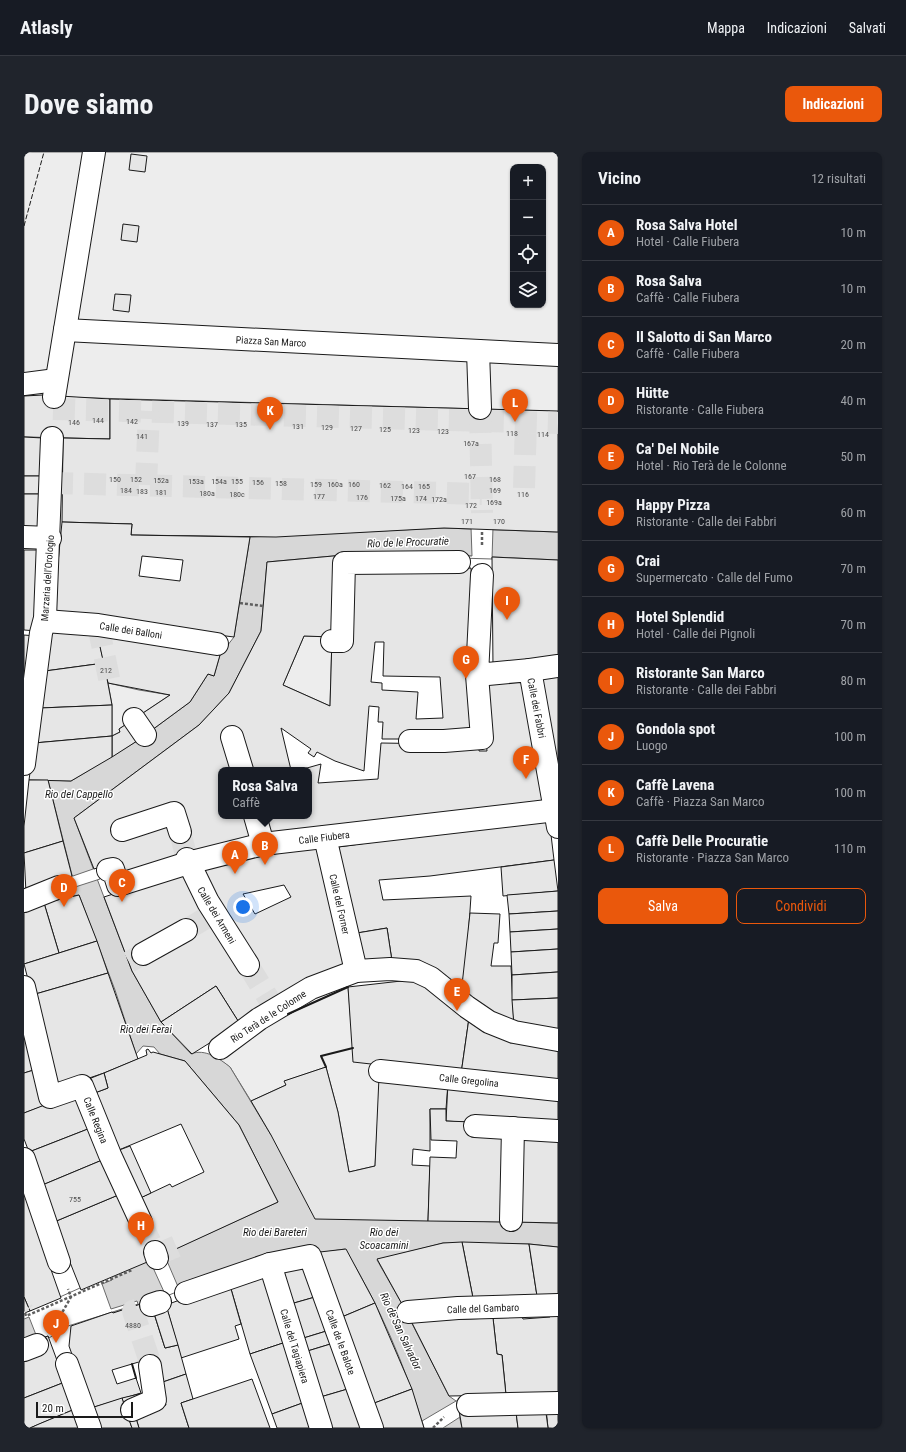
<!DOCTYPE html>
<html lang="it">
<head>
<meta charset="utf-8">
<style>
  :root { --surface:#171b24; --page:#20242c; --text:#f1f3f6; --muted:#9ea1a6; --line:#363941; --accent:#ea580c }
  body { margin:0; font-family:"Roboto Condensed",sans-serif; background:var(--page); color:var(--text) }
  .controls { position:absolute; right:12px; top:12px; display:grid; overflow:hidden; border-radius:8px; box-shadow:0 1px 3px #0004 }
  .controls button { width:36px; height:36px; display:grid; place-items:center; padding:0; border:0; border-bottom:1px solid var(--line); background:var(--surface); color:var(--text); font:20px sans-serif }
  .scale { position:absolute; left:12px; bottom:10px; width:97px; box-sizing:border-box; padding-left:4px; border:2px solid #1a1a1a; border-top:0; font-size:11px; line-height:14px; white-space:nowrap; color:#1a1a1a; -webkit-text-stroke:3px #fff; paint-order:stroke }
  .you { position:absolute; left:219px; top:755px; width:14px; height:14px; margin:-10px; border:3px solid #fff; border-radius:50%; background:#1a73e8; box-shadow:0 0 0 6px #1a73e833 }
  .badge { display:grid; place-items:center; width:26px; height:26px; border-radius:50%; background:var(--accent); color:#fff; font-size:13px; font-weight:700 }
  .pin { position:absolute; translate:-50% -33px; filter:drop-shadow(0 1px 2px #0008) }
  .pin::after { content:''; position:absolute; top:21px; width:14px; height:12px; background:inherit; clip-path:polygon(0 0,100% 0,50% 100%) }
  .popup { position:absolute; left:194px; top:615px; width:94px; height:52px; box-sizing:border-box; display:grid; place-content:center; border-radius:8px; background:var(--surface); filter:drop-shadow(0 1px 3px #0005); font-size:13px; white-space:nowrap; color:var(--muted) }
  .popup b { font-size:15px; color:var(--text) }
  .popup::after { content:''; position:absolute; left:50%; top:100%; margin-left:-8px; border:8px solid transparent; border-top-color:var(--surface) }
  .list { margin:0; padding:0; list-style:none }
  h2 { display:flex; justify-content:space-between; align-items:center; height:52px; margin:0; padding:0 16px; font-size:17px }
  h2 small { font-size:13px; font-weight:400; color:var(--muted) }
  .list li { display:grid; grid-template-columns:26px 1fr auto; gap:12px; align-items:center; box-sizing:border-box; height:56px; padding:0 16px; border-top:1px solid var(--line) }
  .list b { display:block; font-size:15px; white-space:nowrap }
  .list p { margin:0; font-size:13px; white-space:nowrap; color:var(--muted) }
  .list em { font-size:13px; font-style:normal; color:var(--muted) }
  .actions { display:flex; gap:8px; padding:12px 16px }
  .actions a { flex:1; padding:9px 0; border:1px solid var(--accent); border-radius:8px; text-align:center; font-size:14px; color:var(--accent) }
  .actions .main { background:var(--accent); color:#fff }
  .icon { flex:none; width:22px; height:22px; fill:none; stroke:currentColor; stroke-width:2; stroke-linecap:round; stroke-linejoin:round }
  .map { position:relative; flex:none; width:534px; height:1276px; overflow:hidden; border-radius:8px }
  header { display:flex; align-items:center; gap:24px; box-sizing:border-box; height:56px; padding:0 20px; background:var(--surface); border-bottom:1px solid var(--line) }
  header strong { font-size:19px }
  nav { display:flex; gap:22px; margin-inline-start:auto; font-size:14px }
  .intro { display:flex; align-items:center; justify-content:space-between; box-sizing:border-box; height:96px; padding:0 24px }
  h1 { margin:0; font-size:28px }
  .button { padding:10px 18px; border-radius:8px; background:var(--accent); color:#fff; font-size:14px; font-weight:700 }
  main { display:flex; gap:24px; padding:0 24px }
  aside { flex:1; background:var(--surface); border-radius:8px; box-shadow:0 1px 3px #0004 }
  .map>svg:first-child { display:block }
  .built { fill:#ededed; stroke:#6a6a6a; fill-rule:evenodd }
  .water { fill:#d7d7d7; stroke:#6a6a6a }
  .pier { fill:#fff; stroke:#6a6a6a }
  .building { fill:#e6e6e6; stroke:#1a1a1a; fill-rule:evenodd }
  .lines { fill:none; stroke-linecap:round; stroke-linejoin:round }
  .minor-tunnel { stroke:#ddd; stroke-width:22; stroke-dasharray:22 11; stroke-linecap:butt }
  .minor-casing { stroke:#1a1a1a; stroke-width:24 }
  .path { stroke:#5f5f5f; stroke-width:2.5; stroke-dasharray:3 2; stroke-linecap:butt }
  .minor { stroke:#fff; stroke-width:22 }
  .fence { stroke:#1a1a1a; stroke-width:1; stroke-dasharray:5 2; stroke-linecap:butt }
  .wall { stroke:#1a1a1a; stroke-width:2 }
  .labels { text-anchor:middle; stroke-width:3; stroke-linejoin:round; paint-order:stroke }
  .number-label { font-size:8px; fill:#4d4d4d }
  .street-label { font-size:10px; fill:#1a1a1a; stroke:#fff }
  .water-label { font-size:11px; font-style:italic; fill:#1a1a1a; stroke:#fff }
</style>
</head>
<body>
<header>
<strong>Atlasly</strong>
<nav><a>Mappa</a><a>Indicazioni</a><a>Salvati</a></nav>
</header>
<div class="intro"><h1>Dove siamo</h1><a class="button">Indicazioni</a></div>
<main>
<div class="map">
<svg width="534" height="1276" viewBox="0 0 534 1276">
  <rect width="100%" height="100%" fill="#fff"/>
  <!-- built -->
  <g class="built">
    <path d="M0,0H534V282L526,259L0,244ZM489,15H519V153H489Z"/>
    <polygon points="280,484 308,485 306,554 259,533"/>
    <polygon points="84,531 115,538 146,543 95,577 96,580 88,584 88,553"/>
    <polygon points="324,835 327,871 357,913 351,1014 325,1020 314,960 302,915 261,929 262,933 227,949 206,915 196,908 240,873"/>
  </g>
  <!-- water -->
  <path class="water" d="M420,376L534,380V408L448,404L320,403L243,410L237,479L205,541L175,573L50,666L108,819L137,870L167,902C181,896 196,907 206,915L247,983L334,1067L534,1071V1095L505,1092L419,1091L353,1108L378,1152L425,1244L432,1249L438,1276H400C381,1213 355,1153 321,1097L243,1109L89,1161L87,1157L43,1172L0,1193V1161L140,1102L254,1050L215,973L161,909L136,902L130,895L119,894L112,902L91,838L55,743L49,744L46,736L51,735L24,628L47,629L113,589L166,550L184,522L190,524L196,503L210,485L226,385Z"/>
  <!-- pier -->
  <g class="pier">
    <polygon points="447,375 469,375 468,407 435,406 435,404 448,404"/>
    <polygon points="72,716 76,727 45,737 49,734 46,725"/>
    <polygon points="140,1102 155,1137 160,1137 135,1147 141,1142 126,1109"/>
    <polygon points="86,1125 88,1128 78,1132 87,1157 113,1149 114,1152 44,1174 25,1186 24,1184 14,1188 5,1165 0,1167 0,1161 56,1136"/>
    <polygon points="432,1249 434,1249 437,1259 435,1259 436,1265 419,1276 400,1276 398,1269"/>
  </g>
  <!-- building -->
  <g class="building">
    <polygon points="107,2 123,4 121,20 105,18"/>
    <polygon points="99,72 115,74 113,90 97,88"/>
    <polygon points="91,142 107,143 105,160 89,158"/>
    <polygon points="19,243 86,247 86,287 0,285 0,244"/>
    <polygon points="86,247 534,259 534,380 420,376 252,385 107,383 108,372 38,370 39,286 86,287"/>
    <polygon points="0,285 19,286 18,324 0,324"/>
    <rect x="0" y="324" width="18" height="18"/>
    <polygon points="0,342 18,342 17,378 0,378"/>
    <path d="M38,370L108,372L107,383L226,385L210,485L29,462ZM118,404L159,408L156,429L115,424Z"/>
    <polygon points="0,398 18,398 13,479 0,478"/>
    <path d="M320,403L405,418L447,416L455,582L384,587H358L359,570H354L355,555L345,554L340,619L311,609L293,600L290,605L284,601L287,597L257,576L267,618H197V664H224L230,689L96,725L91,710L70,717L50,666L175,573L205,541L237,479L243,410ZM280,484L308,485L306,554L259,533ZM351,490H360L359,524L416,525L419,566L392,567L394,540L358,538V531L347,530Z"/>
    <polygon points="468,405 534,408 534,509 469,515"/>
    <polygon points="26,479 73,481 80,511 21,519"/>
    <polygon points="73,481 149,492 196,503 190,524 184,522 166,550 113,589 88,605 88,584 96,580 95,577 146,543 84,531"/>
    <polygon points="0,483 12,484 4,526 0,526"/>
    <polygon points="80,511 88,553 16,556 21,519"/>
    <polygon points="534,518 534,642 513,520"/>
    <polygon points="499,524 522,654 241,685 237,664 285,664 285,618 276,618 297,612 294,631 354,627 357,591 421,592 455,588 455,599 463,599 455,529"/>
    <polygon points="88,553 88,584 10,591 16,556"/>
    <polygon points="88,584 88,605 47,629 5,628 10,591"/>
    <polygon points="5,628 24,628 39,689 0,701 0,674"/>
    <polygon points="525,666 530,708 406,724 355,728 359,748 447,744 443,802 437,842 368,809 363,776 327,782 307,696"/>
    <polygon points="39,689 48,724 2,741 0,701"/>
    <path d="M294,694L327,809L216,872L192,834L137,870L108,819L80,745L162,718ZM260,733L267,745L231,762L219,742Z"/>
    <polygon points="530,708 534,739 479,744 477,715"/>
    <polygon points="534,739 534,759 485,762 483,743"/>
    <polygon points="55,743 73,789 35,801 20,751"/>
    <polygon points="20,751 35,801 0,812 0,757"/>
    <polygon points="534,759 534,777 486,780 485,762"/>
    <polygon points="446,761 476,762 474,791 470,791 467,814 487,814 490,874 437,842"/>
    <polygon points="363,776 368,809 332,808 327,782"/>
    <polygon points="534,777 534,797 487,800 486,780"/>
    <polygon points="73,789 84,821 8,843 0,812"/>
    <polygon points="534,797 534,820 488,823 487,800"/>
    <polygon points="534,820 534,846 488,848 488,823"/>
    <polygon points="84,821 114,907 80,921 30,938 8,843"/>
    <polygon points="395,827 445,866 437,922 329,910 324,835"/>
    <polygon points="192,834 216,872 168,902 137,870"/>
    <polygon points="534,846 534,881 490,874 488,848"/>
    <polygon points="445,866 534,896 534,934 437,922"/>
    <polygon points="6,884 13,917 0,921 0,885"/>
    <polygon points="124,897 127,901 129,900 161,909 215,973 254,1050 128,1108 57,1138 30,1070 99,1041 112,1048 146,1032 148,1035 180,1020 157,972 90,1000 68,942 84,936 80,921 123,903 122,898"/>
    <polygon points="302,915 314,960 325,1020 351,1014 355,925 424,931 422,957 406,957 406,999 389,997 388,1013 406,1014 404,1069 291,1067 247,983 227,949 262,933 260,929"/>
    <polygon points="13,917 22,953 0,961 0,921"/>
    <polygon points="80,921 84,936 68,942 62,928"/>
    <polygon points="424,931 534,941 534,976 422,969"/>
    <polygon points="54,940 69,975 5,1000 0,987 0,961"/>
    <polygon points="406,957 422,957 422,969 448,970 485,980 483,1070 404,1069 406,1005 432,1006 433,989 407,988"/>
    <polygon points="69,975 83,1006 16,1034 5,1000"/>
    <polygon points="491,979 534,982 534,1071 490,1070"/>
    <polygon points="106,994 127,1041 112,1048 90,1000"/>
    <polygon points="83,1006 99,1041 30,1070 16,1034"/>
    <polygon points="0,1041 37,1146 6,1159 0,1145"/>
    <polygon points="438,1090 505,1092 513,1144 449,1146"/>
    <polygon points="438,1090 449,1146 378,1152 353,1107 419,1091"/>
    <polygon points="505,1092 534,1095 534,1144 513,1144"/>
    <polygon points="322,1097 351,1151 313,1167 287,1101"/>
    <polygon points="285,1108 298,1143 263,1153 252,1117"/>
    <polygon points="243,1119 265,1189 226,1202 205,1130"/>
    <polygon points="205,1130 217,1172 211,1174 215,1187 157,1206 142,1153"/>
    <polygon points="298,1143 309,1177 273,1188 263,1153"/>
    <polygon points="0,1145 6,1159 0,1161"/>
    <polygon points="126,1149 141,1196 154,1193 162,1222 136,1231 128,1206 88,1218 93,1232 112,1226 117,1241 67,1256 45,1194 47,1174 88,1160 89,1161"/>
    <polygon points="351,1151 388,1237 345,1253 313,1167"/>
    <polygon points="142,1153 154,1193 141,1196 129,1158"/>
    <polygon points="525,1163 534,1163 534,1243 482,1243 478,1203 473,1202 469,1166 498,1165 499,1167 526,1165"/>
    <polygon points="469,1166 473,1202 478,1203 482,1243 425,1244 387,1169"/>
    <polygon points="309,1177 313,1190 277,1201 273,1188"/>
    <polygon points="24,1184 41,1230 0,1246 0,1193"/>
    <polygon points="265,1189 284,1249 248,1262 226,1202"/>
    <polygon points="313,1190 327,1236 293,1246 277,1201"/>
    <polygon points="162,1222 169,1247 157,1251 165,1276 115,1276 111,1263 142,1253 136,1231"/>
    <polygon points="228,1227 246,1276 165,1276 157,1251"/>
    <polygon points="41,1230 51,1257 6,1276 0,1276 0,1246"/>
    <polygon points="327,1236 342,1276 303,1276 293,1246"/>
    <polygon points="388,1237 400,1276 353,1276 345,1253"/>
    <polygon points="115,1242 117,1248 100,1253 98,1246"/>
    <polygon points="98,1246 108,1276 74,1276 67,1256"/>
    <polygon points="284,1249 293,1276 253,1276 248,1262"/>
    <polygon points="51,1257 57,1276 6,1276 15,1272"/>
    <polygon points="522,1257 534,1258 534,1276 524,1276"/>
    <polygon points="435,1258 492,1260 494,1276 438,1276"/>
    <polygon points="492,1260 522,1261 524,1276 494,1276"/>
    <polygon points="111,1263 115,1276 108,1276 104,1265"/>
  </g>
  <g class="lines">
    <!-- minor-tunnel -->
    <g class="minor-tunnel">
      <polyline points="29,257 534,271"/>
      <polyline points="456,259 458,361"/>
      <polyline points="27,331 458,342"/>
      <polyline points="122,333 125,259"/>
      <polyline points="500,336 502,270"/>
      <polyline points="74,473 86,531"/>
      <polyline points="156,680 163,707"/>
      <polyline points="162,778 187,763"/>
      <polyline points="105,810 119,802"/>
      <polyline points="224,813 246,849"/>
      <polyline points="117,1070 131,1100"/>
      <polyline points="132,1103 153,1094"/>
      <polyline points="0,1160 1,1161"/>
      <polyline points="125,1207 109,1159 127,1153"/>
    </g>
    <defs>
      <g id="minor">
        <polyline points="41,178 534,203"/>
        <polyline points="454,199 456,256"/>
        <polyline points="0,232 32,228"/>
        <polyline points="30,245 70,0"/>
        <polyline points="0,385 26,386"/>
        <polyline points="458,423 453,523 506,518 534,675"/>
        <polyline points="21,469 74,473 193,492"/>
        <polyline points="308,489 318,489 320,411 435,410"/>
        <polyline points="506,518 534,514"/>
        <polyline points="110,567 121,583"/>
        <polyline points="208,585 218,618"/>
        <polyline points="386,589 420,589 458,586 453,523"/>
        <polyline points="0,612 17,481 21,466 28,286"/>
        <polyline points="231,664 239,692"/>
        <polyline points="98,678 150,661 156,680"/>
        <polyline points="301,685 332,819"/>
        <polyline points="163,707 184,750 224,813"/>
        <polyline points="84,718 89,717 94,733 164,711 239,692 532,658"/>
        <polyline points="0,749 35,735"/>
        <polyline points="119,802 162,778"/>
        <polyline points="0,835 26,945 58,934 86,1003 117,1070"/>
        <polyline points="196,896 235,867 287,836 332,819 366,817 392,819 407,826 443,855 465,870 490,880 534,888"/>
        <polyline points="356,919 534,938"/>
        <polyline points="451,974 534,979"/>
        <polyline points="0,1007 35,1110"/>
        <polyline points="487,1068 489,976"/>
        <polyline points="131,1100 133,1106"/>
        <polyline points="246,1112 297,1276"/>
        <polyline points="162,1141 246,1112 286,1104 348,1276"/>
        <polyline points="127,1153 136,1150"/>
        <polyline points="384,1160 434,1156 534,1153"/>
        <polyline points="0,1198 13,1193"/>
        <polyline points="43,1212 66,1276"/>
        <polyline points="444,1253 534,1251"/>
        <polyline points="108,1258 131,1248 126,1214"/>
      </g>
    </defs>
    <!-- minor casing -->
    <use href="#minor" class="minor-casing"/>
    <!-- path -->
    <g class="path">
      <polyline points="458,393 458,380"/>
      <polyline points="216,451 239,454"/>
      <polyline points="1,1161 2,1164 108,1118"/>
      <polyline points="31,1173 47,1145 44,1137"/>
      <polyline points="409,1276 420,1265"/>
    </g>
    <!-- minor -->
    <use href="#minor" class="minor"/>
    <!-- fence -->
    <polyline class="fence" points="0,74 20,0"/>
    <!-- wall -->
    <g class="wall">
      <polyline points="264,862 324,835"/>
      <polyline points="302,915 297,904 329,896"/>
      <polyline points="108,1212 112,1226"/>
    </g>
  </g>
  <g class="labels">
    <!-- number labels -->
    <g class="number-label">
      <text x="74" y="271">144</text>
      <text x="108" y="272">142</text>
      <text x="50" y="273">146</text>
      <text x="159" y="274">139</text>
      <text x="188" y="275">137</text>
      <text x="217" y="275">135</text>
      <text x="274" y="277">131</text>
      <text x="303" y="278">129</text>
      <text x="332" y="279">127</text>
      <text x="361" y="280">125</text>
      <text x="390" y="281">123</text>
      <text x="419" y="282">123</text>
      <text x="488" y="284">118</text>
      <text x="519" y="285">114</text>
      <text x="118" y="287">141</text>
      <text x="447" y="294">167a</text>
      <text x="446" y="327">167</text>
      <text x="91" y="330">150</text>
      <text x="112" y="330">152</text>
      <text x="471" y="330">168</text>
      <text x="137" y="331">152a</text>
      <text x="172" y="332">153a</text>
      <text x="195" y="332">154a</text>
      <text x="213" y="332">155</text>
      <text x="234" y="333">156</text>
      <text x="257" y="334">158</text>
      <text x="292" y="335">159</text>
      <text x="311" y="335">160a</text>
      <text x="330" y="335">160</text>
      <text x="361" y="336">162</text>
      <text x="383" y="337">164</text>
      <text x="400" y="337">165</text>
      <text x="102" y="341">184</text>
      <text x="471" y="341">169</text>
      <text x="118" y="342">183</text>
      <text x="137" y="343">181</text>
      <text x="183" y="344">180a</text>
      <text x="213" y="345">180c</text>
      <text x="499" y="345">116</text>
      <text x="295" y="347">177</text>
      <text x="338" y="348">176</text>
      <text x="374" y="349">175a</text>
      <text x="397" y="349">174</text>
      <text x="415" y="350">172a</text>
      <text x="470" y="353">169a</text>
      <text x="447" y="356">172</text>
      <text x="443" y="372">171</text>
      <text x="475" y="372">170</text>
      <text x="82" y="521">212</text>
      <text x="51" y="1050">755</text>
      <text x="109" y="1176">4880</text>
    </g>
    <!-- street labels -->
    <g class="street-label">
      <text transform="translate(247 189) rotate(3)" y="4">Piazza San Marco</text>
      <text transform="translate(23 426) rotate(-86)" y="4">Marzaria dell'Orologio</text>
      <text transform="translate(107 478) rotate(9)" y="4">Calle dei Balloni</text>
      <text transform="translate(513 556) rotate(79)" y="4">Calle dei Fabbri</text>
      <text transform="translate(300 685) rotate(-7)" y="4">Calle Fiubera</text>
      <text transform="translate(316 752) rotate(77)" y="4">Calle del Forner</text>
      <text transform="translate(193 763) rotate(59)" y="4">Calle dei Armeni</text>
      <text transform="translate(244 864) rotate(-33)" y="4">Rio Terà de le Colonne</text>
      <text transform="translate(445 928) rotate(6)" y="4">Calle Gregolina</text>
      <text transform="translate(72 968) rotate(68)" y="4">Calle Regina</text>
      <text transform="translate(459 1156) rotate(-2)" y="4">Calle del Gambaro</text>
      <text transform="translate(317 1190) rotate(70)" y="4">Calle de le Balote</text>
      <text transform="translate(271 1194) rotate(73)" y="4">Calle del Tagiapiera</text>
    </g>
    <!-- water labels -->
    <g class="water-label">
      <text transform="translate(384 390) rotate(-2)" y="4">Rio de le Procuratie</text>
      <text x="55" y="646">Rio del Cappello</text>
      <text x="122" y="881">Rio dei Ferai</text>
      <text x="251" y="1084">Rio dei Bareteri</text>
      <text x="360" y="1084">Rio dei<tspan x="360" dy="13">Scoacamini</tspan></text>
      <text transform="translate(377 1179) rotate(65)" y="4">Rio de San Salvador</text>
    </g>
  </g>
</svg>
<div class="controls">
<button>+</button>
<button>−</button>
<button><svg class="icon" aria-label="locate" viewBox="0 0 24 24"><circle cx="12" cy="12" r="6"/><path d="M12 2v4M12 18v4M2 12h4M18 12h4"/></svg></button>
<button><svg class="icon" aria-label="layers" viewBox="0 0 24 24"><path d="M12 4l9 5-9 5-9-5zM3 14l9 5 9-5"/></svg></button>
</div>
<div class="scale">20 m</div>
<div class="you"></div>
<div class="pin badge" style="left:211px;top:722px">A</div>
<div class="pin badge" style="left:241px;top:713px">B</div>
<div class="popup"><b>Rosa Salva</b>Caffè</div>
<div class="pin badge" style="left:98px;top:750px">C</div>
<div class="pin badge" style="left:40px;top:755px">D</div>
<div class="pin badge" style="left:433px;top:859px">E</div>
<div class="pin badge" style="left:502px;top:627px">F</div>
<div class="pin badge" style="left:442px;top:527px">G</div>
<div class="pin badge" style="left:117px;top:1093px">H</div>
<div class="pin badge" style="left:483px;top:468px">I</div>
<div class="pin badge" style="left:32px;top:1191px">J</div>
<div class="pin badge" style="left:246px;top:278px">K</div>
<div class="pin badge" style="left:491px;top:270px">L</div>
</div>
<aside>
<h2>Vicino<small>12 risultati</small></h2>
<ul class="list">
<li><span class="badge">A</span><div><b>Rosa Salva Hotel</b><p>Hotel · Calle Fiubera</p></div><em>10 m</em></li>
<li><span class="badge">B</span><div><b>Rosa Salva</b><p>Caffè · Calle Fiubera</p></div><em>10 m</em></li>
<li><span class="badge">C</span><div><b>Il Salotto di San Marco</b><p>Caffè · Calle Fiubera</p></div><em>20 m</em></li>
<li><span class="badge">D</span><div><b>Hütte</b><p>Ristorante · Calle Fiubera</p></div><em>40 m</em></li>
<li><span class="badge">E</span><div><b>Ca' Del Nobile</b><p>Hotel · Rio Terà de le Colonne</p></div><em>50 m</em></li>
<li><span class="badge">F</span><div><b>Happy Pizza</b><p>Ristorante · Calle dei Fabbri</p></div><em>60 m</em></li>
<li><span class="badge">G</span><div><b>Crai</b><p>Supermercato · Calle del Fumo</p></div><em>70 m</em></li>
<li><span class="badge">H</span><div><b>Hotel Splendid</b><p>Hotel · Calle dei Pignoli</p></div><em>70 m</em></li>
<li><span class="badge">I</span><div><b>Ristorante San Marco</b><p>Ristorante · Calle dei Fabbri</p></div><em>80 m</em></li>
<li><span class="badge">J</span><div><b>Gondola spot</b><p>Luogo</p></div><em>100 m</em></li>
<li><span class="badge">K</span><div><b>Caffè Lavena</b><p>Caffè · Piazza San Marco</p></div><em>100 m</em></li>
<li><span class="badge">L</span><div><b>Caffè Delle Procuratie</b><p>Ristorante · Piazza San Marco</p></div><em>110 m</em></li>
</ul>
<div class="actions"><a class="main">Salva</a><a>Condividi</a></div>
</aside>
</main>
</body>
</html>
